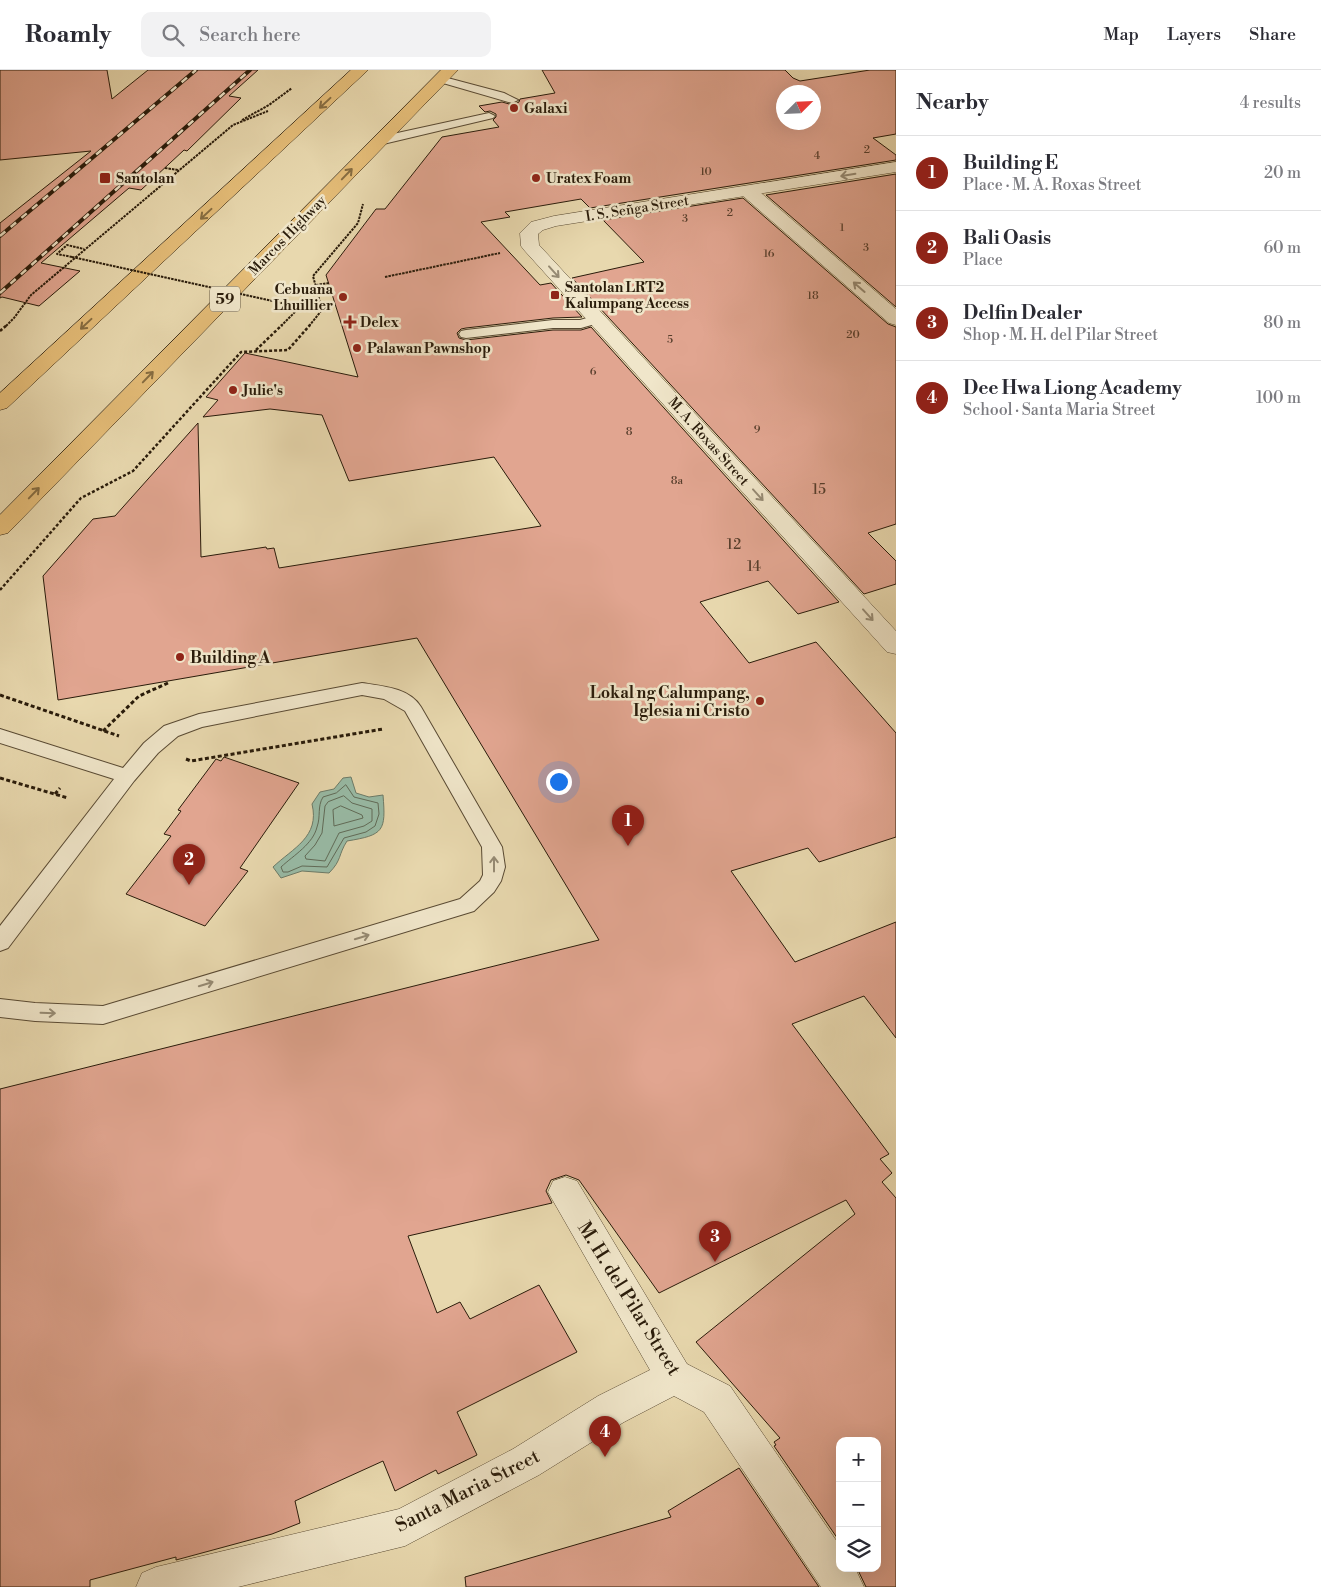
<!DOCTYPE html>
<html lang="en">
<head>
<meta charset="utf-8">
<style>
  :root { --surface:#fff; --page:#f2f2f3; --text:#2b2b33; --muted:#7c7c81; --line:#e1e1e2; --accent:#8f2418 }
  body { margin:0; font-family:"Libre Bodoni",serif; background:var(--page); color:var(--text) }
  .controls { position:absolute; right:15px; bottom:15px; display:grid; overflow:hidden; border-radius:10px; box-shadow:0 5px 20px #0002 }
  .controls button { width:45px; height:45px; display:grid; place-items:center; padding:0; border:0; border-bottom:1px solid var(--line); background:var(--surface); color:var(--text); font:25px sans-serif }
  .compass { position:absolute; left:776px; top:15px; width:45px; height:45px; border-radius:50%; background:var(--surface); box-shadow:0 5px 20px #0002; rotate:66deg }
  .you { position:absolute; left:558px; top:711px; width:18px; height:18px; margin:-12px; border:4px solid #fff; border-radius:50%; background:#1a73e8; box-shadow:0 0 0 8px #1a73e833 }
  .badge { display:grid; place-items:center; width:32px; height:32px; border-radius:50%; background:var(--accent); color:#fff; font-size:16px; font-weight:700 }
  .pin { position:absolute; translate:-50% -41px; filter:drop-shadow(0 1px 2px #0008) }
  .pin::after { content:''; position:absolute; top:26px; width:18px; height:15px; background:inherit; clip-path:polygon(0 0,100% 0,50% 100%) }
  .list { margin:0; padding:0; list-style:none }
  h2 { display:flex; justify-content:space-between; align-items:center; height:65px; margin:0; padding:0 20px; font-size:21px }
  h2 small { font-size:16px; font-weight:400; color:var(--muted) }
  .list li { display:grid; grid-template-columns:32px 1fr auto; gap:15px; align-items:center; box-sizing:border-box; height:75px; padding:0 20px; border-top:1px solid var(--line) }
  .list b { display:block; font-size:19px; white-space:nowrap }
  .list p { margin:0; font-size:16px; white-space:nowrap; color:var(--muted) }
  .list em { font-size:16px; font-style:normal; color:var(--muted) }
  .icon { flex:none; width:28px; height:28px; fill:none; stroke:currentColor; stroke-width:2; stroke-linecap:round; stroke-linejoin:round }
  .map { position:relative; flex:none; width:896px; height:1517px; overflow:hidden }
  header { display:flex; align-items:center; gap:30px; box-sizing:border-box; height:70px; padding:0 25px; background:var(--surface); border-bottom:1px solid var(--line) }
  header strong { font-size:24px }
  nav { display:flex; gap:28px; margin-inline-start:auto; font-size:18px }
  .search { width:350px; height:45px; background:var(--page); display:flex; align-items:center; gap:12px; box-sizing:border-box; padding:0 18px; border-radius:10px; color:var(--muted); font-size:19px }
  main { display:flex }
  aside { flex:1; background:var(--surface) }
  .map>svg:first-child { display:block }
  .water { fill:#98bba6; stroke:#6c7b68 }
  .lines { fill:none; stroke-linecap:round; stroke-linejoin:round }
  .shore { stroke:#606b58; stroke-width:1 }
  .building { fill:#e1a590; stroke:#291b0a; fill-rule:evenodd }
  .service-casing { stroke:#594a33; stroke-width:2 }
  .minor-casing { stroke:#594a33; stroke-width:1 }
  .tertiary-casing { stroke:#594a33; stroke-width:1 }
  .primary-casing { stroke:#291b0a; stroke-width:1 }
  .path-far2 { stroke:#291b0a; stroke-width:2; stroke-dasharray:2.5 1; stroke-linecap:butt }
  .path-far1 { stroke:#291b0a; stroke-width:2.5; stroke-dasharray:3 2; stroke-linecap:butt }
  .path { stroke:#291b0a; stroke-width:3; stroke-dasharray:4 2.5; stroke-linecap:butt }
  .service { fill:#f0e6ca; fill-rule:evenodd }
  .minor { fill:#f0e6ca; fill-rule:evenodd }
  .tertiary { fill:#f0e6ca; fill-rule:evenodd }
  .primary { fill:#e4bc77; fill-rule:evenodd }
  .rail-casing { stroke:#291b0a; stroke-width:4 }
  .rail { stroke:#f0e6ca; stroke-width:2.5; stroke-dasharray:7; stroke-linecap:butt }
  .path-bridge { stroke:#291b0a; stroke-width:2; stroke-dasharray:2.5 1; stroke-linecap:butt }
  .oneway { stroke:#866c40 }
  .oneway2 { stroke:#968b74 }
  .poi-dot { fill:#8f2418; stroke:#f0e6ca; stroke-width:2 }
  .labels { text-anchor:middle; stroke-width:5; stroke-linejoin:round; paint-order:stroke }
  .far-number-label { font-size:11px; fill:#573e2c }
  .far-poi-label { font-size:14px; font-weight:bold; fill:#291b0a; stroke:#f0e6ca; text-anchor:start }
  .far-street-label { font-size:14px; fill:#291b0a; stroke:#f0e6ca }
  .number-label { font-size:14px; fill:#573e2c }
  .shield { fill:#f0e6ca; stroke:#655844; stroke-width:1 }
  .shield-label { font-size:15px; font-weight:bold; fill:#291b0a }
  .poi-label { font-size:16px; font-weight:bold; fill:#291b0a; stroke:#f0e6ca; text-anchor:start }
  .near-street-label { font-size:19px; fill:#291b0a; stroke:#f0e6ca }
</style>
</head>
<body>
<header>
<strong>Roamly</strong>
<div class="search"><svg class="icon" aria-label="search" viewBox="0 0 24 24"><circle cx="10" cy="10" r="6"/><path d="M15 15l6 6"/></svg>Search here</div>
<nav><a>Map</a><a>Layers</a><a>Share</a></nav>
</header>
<main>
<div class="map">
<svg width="896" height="1517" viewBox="0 0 896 1517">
  <rect width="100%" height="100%" fill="#e8d8ae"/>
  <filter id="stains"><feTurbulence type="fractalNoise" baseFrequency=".004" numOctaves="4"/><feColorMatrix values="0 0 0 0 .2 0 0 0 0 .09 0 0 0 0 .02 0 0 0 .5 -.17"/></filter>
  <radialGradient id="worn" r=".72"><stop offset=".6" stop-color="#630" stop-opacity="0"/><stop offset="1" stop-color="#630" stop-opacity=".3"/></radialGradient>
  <!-- water -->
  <path class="water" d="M351,707L356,723L369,727L383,725C386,761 384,765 347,771C338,785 342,790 329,803L302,801L281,808L273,797C293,778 320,767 312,734L320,722L334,719L343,708Z"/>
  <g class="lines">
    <!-- shore -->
    <g class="shore">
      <path d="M346,715L354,727L378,733L379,744L375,756L366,762L344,768L327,797L302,796L288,802H283L281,797C294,785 313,774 317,757C321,746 317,737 323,727L336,723Z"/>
      <polygon points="344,726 352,733 372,739 372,751 364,756 339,763 325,791 306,789 305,786 315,775 322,763 325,736 328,732"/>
      <polygon points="341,736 362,745 363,748 334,756 333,740"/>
    </g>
  </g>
  <!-- building -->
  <g class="building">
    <polygon points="0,0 107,0 112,29 148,0 258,0 229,26 241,28 187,81 184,80 141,120 129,118 41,193 80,201 39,236 2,227 0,228 0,153 91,81 0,90"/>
    <path d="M542,0H785L793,8L800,11L870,0H896V64L873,68L896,85V90L590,138L581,129L505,142L510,147L481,152L540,215L551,213L582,247L553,248L466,258L461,259L457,263L459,268L466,270L553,260H581L591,257L839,532L798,544L768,511L700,532L749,593L816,572L896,663V767L819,792L808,778L731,801L795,892L896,852V968L864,926L792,954L889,1084L880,1089L892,1103L882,1112L896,1128V1517H866L857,1498H877V1371H840V1472L774,1376L776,1375L774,1372L780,1368L696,1272L855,1144L846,1130L659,1223L579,1110L566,1105L551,1110L546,1121L552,1133L408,1166L437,1243L460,1232L470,1249L539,1215L577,1282L457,1342L477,1385L438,1404L436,1400L395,1421L383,1391L295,1431L300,1453L272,1464L176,1490V1487L90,1510V1517H0V1019L599,870L417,568L58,630L43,506L93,449L115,446L198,353L201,487L266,477L267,479L274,478L279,498L541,456L494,387L349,411L322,345L270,339L203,347L218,330L206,327L245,283L358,307L326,205L376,139H385L442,67L499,57L493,50L496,47V44L490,41L485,42L479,36L502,32L513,35L519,32L520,29L555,23ZM784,22H814V52H784Z"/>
    <polygon points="896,104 896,237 766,125"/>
    <polygon points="743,128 888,254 896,257 896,454 868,463 896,491 896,514 864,524 572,208 644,192 603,150"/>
    <polygon points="224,687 299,713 240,798 248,801 205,856 126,824 171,766 164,764 181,741 178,740 216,689 221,691"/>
    <polygon points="739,1398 819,1517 466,1517 465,1507 671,1447 668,1441"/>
  </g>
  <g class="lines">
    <defs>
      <g id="service">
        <polygon points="440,6 504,23 518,30 512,33 436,11 434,9"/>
        <polygon points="489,43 495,46 493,48 379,75 373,71 379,67"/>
        <polygon points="597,245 602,246 604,249 602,252 581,258 553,258 466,268 461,267 459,264 461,261 466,260 553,250 580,250"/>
        <path d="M362,613C382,616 410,618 421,637L502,777L505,797L501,811L494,822L474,841L103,954L35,951L0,947V929L35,933L103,936L460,829L480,811L483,805L482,777L405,641L384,629L362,625L202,657L178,666L158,683L134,711L8,878L0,881V856L114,709L0,673V659L123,698L144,673L164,656L199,644Z"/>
      </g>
      <g id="minor">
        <polygon points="748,116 754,117 896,239 896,255 889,253 742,125 739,121 742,117"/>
        <polygon points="565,1107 577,1111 687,1294 730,1316 840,1476 840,1498 855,1498 864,1517 821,1517 704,1342 674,1326 624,1352 539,1405 405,1476 238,1517 136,1517 142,1503 156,1497 399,1439 513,1379 598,1326 650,1300 548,1122 553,1111"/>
      </g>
      <polygon id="tertiary" points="896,92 896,102 556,156 543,160 538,164 539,175 896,561 896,584 887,582 524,180 521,176 520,163 531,152 554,146"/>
      <g id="primary">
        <polygon points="351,0 368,0 7,338 0,340 0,323"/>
        <polygon points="441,0 458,0 8,463 0,465 0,445"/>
      </g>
    </defs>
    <!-- service casing -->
    <use href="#service" class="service-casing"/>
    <!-- minor casing -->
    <use href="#minor" class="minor-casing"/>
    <!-- tertiary casing -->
    <use href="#tertiary" class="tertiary-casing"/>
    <!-- primary casing -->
    <use href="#primary" class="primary-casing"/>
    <!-- path-far2 -->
    <g class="path-far2">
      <polyline points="242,50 269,35 292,18"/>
      <polyline points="165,98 178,100"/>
      <polyline points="72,187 57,184 67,175 84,179"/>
      <polyline points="385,207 500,183"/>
      <polyline points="316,215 329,213"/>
      <polyline points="6,256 14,248 31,225 233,55 268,41"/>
      <polyline points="281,256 300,237"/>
      <polyline points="309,256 322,240 313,206 358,153 363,134"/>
    </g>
    <!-- path-far1 -->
    <g class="path-far1">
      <polyline points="0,261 7,255"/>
      <polyline points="256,280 282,255"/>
      <polyline points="0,520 81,428 133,401 241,282 288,280 310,255"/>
    </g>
    <!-- path -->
    <g class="path">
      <polyline points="0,625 119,666"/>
      <polyline points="103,661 139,626 168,613"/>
      <polyline points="186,689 191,691 383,659"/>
      <polyline points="0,708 68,728"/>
      <polyline points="55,724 60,718"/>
    </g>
    <!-- service -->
    <use href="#service" class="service"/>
    <!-- minor -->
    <use href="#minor" class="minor"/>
    <!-- tertiary -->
    <use href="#tertiary" class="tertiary"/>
    <!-- primary -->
    <use href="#primary" class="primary"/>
    <defs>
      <g id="rail">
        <polyline points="0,166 196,0"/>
        <polyline points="0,223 250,0"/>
      </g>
    </defs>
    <!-- rail casing -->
    <use href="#rail" class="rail-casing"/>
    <!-- rail -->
    <use href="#rail" class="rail"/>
    <!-- path-bridge -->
    <polyline class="path-bridge" points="72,187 300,237"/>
  </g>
  <!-- one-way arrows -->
  <defs><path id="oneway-shaft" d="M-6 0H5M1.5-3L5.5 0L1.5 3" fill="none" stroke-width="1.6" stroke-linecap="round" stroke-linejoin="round" transform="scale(1.25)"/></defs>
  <g class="oneway">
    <use href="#oneway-shaft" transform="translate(325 33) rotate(137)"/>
    <use href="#oneway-shaft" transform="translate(347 104) rotate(-46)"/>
    <use href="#oneway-shaft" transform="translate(206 144) rotate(137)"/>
    <use href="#oneway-shaft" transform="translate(86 254) rotate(137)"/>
    <use href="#oneway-shaft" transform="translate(148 307) rotate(-46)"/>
    <use href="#oneway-shaft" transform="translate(34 423) rotate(-46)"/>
  </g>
  <g class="oneway2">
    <use href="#oneway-shaft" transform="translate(848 105) rotate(171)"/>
    <use href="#oneway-shaft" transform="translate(554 202) rotate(48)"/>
    <use href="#oneway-shaft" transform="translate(859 217) rotate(-139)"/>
    <use href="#oneway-shaft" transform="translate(758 425) rotate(48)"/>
    <use href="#oneway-shaft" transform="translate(868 545) rotate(48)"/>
    <use href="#oneway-shaft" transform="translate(494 794) rotate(-90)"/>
    <use href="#oneway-shaft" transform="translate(362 867) rotate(-17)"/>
    <use href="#oneway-shaft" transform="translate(206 914) rotate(-17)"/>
    <use href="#oneway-shaft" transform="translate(48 943) rotate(2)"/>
  </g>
  <!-- markers -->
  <g class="poi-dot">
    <circle cx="514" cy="38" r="5"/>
    <rect x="99" y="102" width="12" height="12" rx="2.5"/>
    <circle cx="536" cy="108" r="5"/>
    <rect x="550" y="220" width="10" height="10" rx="2.5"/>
    <circle cx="343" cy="227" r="5"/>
    <path d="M347.5 244.5h5v5h5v5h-5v5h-5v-5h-5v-5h5z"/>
    <circle cx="357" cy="278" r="5"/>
    <circle cx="233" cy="320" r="5"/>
    <circle cx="180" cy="587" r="5"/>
    <circle cx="760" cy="631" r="5"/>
  </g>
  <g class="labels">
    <!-- far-number labels -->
    <g class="far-number-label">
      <text x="867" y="83">2</text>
      <text x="817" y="89">4</text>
      <text x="706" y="105">10</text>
      <text x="730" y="146">2</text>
      <text x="685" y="152">3</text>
      <text x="842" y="161">1</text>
      <text x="866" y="181">3</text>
      <text x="769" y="187">16</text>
      <text x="813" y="229">18</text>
      <text x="853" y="268">20</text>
      <text x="670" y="273">5</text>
      <text x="593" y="305">6</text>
      <text x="757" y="363">9</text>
      <text x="629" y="365">8</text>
      <text x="677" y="414">8a</text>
    </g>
    <!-- far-poi labels -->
    <g class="far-poi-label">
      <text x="524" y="43">Galaxi</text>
      <text x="116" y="113">Santolan</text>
      <text x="546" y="113">Uratex Foam</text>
      <text x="565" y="222">Santolan LRT2<tspan x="565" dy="16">Kalumpang Access</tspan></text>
      <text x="333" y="224" text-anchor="end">Cebuana<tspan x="333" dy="16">Lhuillier</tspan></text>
      <text x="360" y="257">Delex</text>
      <text x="367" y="283">Palawan Pawnshop</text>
      <text x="243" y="325">Julie's</text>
    </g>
    <!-- far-street labels -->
    <g class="far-street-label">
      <text transform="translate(637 138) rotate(-9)" y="5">I. S. Señga Street</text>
      <text transform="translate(287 165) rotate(-46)" y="5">Marcos Highway</text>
      <text transform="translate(709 371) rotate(48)" y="5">M. A. Roxas Street</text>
    </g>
    <!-- number labels -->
    <g class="number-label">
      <text x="819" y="424">15</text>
      <text x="734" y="479">12</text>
      <text x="754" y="501">14</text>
    </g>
    <!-- shield labels -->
    <rect class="shield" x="210" y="216.5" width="30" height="25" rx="4"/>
    <g class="shield-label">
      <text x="225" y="234">59</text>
    </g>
    <!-- poi labels -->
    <g class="poi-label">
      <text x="190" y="593">Building A</text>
      <text x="750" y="628" text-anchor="end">Lokal ng Calumpang,<tspan x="750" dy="18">Iglesia ni Cristo</tspan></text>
    </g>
    <!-- near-street labels -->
    <g class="near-street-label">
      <text transform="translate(630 1228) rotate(58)" y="7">M. H. del Pilar Street</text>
      <text transform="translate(467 1420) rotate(-27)" y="7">Santa Maria Street</text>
    </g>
  </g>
  <rect width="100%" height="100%" filter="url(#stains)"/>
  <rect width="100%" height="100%" fill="url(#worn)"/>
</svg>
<div class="controls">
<button>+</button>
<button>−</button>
<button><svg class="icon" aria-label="layers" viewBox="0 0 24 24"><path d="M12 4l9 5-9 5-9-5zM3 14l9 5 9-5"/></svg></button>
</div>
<svg class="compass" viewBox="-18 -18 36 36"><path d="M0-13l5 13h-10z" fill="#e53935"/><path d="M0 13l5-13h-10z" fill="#7c7c81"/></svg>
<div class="you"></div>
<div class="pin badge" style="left:628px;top:776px">1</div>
<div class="pin badge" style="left:189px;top:815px">2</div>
<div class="pin badge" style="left:715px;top:1192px">3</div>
<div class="pin badge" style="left:605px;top:1387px">4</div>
</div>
<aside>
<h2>Nearby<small>4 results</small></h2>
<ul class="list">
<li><span class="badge">1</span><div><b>Building E</b><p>Place · M. A. Roxas Street</p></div><em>20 m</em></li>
<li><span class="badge">2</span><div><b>Bali Oasis</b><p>Place</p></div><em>60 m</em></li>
<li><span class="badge">3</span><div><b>Delfin Dealer</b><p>Shop · M. H. del Pilar Street</p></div><em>80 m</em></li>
<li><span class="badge">4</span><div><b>Dee Hwa Liong Academy</b><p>School · Santa Maria Street</p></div><em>100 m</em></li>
</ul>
</aside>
</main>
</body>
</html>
